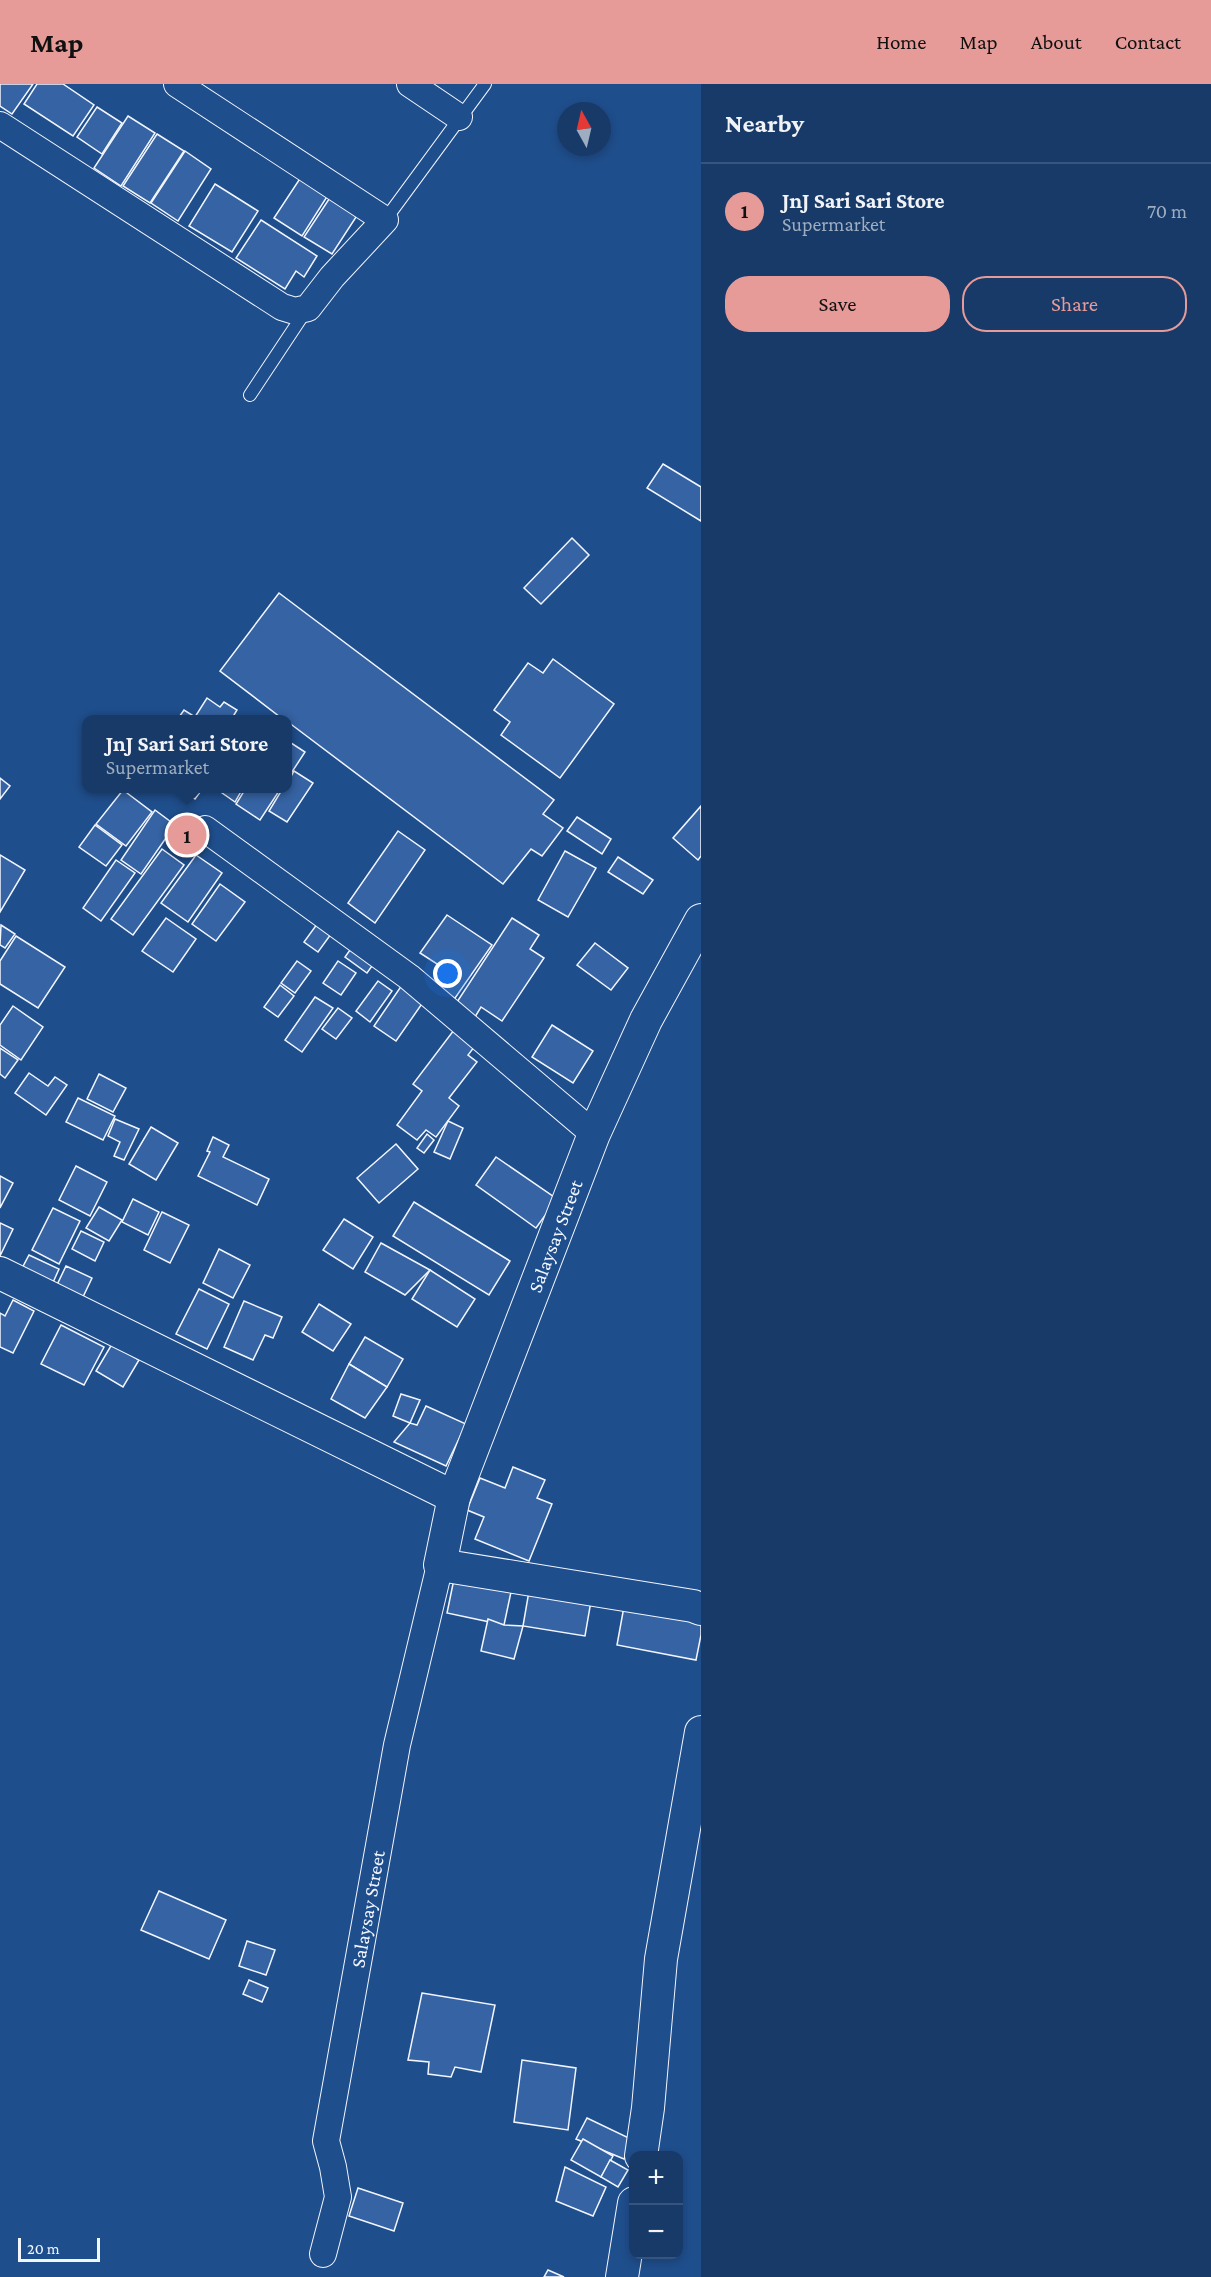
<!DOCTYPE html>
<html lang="en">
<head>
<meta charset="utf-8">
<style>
  :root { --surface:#173a69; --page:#20416f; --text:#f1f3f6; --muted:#9eadc0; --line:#36547d; --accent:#e69b98 }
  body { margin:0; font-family:"Crimson Pro",serif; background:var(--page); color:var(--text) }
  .controls { position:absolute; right:18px; bottom:18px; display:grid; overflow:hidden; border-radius:12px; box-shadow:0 3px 9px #0003 }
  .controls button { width:54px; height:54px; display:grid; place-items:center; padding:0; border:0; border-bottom:2px solid var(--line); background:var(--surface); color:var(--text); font:30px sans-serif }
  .compass { position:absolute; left:557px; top:18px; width:54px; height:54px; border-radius:50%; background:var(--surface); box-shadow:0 3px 9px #0003; rotate:352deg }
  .scale { position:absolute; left:18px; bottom:15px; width:82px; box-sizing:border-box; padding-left:6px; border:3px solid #f2f6ff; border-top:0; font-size:16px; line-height:21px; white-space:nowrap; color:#f2f6ff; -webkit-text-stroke:4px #1f4e8c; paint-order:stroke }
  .you { position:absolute; left:448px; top:890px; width:21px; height:21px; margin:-15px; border:4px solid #fff; border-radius:50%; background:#1a73e8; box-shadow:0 0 0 9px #1a73e833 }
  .badge { display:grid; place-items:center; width:39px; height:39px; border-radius:50%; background:var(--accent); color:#111; font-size:20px; font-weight:700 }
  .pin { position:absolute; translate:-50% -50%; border:3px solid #fff; box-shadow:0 2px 6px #0006 }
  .popup { position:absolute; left:82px; top:631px; width:210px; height:78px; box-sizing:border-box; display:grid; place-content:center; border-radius:12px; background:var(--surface); filter:drop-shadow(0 2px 4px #0005); font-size:20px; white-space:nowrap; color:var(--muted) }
  .popup b { font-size:22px; color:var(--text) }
  .popup::after { content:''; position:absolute; left:50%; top:100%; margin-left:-12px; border:12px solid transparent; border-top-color:var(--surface) }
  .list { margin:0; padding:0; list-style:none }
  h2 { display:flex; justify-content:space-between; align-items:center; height:78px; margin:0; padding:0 24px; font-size:26px }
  h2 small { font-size:20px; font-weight:400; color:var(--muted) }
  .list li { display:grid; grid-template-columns:39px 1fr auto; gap:18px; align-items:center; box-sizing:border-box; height:96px; padding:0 24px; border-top:2px solid var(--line) }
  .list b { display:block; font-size:22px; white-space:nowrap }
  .list p { margin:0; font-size:20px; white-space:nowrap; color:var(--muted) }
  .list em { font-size:20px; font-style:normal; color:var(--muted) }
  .actions { display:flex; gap:12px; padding:18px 24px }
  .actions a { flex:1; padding:14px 0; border:2px solid var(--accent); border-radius:24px; text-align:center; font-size:21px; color:var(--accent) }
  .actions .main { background:var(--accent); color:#111 }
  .map { position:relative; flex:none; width:701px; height:2193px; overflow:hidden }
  header { display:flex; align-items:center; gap:36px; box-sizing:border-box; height:84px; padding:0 30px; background:var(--accent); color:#111 }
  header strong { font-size:28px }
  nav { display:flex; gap:33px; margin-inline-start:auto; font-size:21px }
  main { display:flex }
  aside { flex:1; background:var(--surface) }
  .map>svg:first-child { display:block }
  .building { fill:#3563a3; stroke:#f2f6ff; stroke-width:1.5 }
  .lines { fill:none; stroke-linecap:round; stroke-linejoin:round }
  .service-casing { stroke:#f2f6ff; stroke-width:14 }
  .minor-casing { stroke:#f2f6ff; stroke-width:28 }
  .tertiary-casing { stroke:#f2f6ff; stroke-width:34 }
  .service { stroke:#1f4e8c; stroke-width:12 }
  .minor { stroke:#1f4e8c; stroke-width:26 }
  .tertiary { stroke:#1f4e8c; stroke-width:32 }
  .labels { text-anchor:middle; stroke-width:4.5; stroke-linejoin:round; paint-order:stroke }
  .street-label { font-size:20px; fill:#f2f6ff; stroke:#1f4e8c }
</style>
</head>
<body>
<header>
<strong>Map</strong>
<nav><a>Home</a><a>Map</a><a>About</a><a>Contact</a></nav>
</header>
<main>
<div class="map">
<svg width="701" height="2193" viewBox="0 0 701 2193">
  <rect width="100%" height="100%" fill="#1f4e8c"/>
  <!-- building -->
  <g class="building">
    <polygon points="0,0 33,0 12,30 0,22"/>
    <polygon points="37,0 63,0 94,21 73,52 24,20"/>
    <polygon points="97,23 122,39 102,70 77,53"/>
    <polygon points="128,32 155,49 121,102 94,84"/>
    <polygon points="157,50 184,67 150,119 123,102"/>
    <polygon points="185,67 211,85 178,137 151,119"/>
    <polygon points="303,90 330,108 302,152 274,134"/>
    <polygon points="215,100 258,127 232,168 189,142"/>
    <polygon points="333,109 360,127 332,170 304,153"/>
    <polygon points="261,136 317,172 304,193 296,187 285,205 236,174"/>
    <polygon points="663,380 701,403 701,437 647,404"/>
    <polygon points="572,454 589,471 541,520 524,504"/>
    <polygon points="279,509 554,716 543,730 563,744 542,772 531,765 503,800 288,638 288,636 284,636 220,587"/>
    <polygon points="553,575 614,620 560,694 501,651 510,638 494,626 528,579 543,589"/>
    <polygon points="207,614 220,623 224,618 237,626 231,636 219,636 215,633 213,636 177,636 184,626 195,633"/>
    <polygon points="288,657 305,668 288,694"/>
    <polygon points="294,687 313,699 287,738 269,727 283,704 288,704 288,698"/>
    <polygon points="0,694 10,702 0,715"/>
    <polygon points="181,704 203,704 195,715"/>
    <polygon points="215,704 243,704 235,718"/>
    <polygon points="246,704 281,704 260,736 236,720"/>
    <polygon points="123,706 152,728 126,762 96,740"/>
    <polygon points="701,722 701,772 698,776 673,754"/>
    <polygon points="155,726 175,741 141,790 121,776"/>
    <polygon points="577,733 611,755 602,770 567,747"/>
    <polygon points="95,741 122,761 106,782 79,763"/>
    <polygon points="398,747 425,766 375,839 348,819"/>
    <polygon points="162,765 184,781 133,851 111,835"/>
    <polygon points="565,767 596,784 568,833 538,816"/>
    <polygon points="0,771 25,786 0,828"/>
    <polygon points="196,771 222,789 188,838 161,819"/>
    <polygon points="618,773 653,796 643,810 608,788"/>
    <polygon points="116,776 135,789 101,837 83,824"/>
    <polygon points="220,800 245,818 216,857 192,840"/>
    <polygon points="447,831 492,861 453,917 436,905 448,887 420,869"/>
    <polygon points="166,834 196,855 173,888 142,867"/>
    <polygon points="512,834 539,851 530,865 544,874 502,937 481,923 475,933 455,921"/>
    <polygon points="320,836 334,846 318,868 304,858"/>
    <polygon points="1,841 15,850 5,864 0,861"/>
    <polygon points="16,852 65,883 38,924 0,900 0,877"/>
    <polygon points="355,859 377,875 367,889 345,873"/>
    <polygon points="595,859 628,884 611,906 577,881"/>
    <polygon points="297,877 311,887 295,909 281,899"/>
    <polygon points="338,877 356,889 341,911 323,899"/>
    <polygon points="378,897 392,907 370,938 356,927"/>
    <polygon points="404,898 426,914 396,957 374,942"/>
    <polygon points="280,901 294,912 278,933 264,923"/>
    <polygon points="315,913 333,924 302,968 285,956"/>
    <polygon points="13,922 43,943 21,976 0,961 0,941"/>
    <polygon points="338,924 352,934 336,955 322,945"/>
    <polygon points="552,941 593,967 573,999 532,973"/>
    <polygon points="457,942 478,958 468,971 477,978 449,1014 459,1022 436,1053 426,1046 417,1056 397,1041 422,1007 413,1000"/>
    <polygon points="0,964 18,976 5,994 0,990"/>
    <polygon points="29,989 48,1002 55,993 67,1001 46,1031 15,1009"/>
    <polygon points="99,990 126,1004 113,1028 87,1015"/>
    <polygon points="78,1014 115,1032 103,1056 66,1038"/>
    <polygon points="115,1035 139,1045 124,1076 114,1072 120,1058 108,1052"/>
    <polygon points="448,1037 463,1044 450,1075 434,1068"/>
    <polygon points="151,1043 178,1059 156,1096 129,1080"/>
    <polygon points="427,1050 434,1056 424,1069 417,1064"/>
    <polygon points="213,1053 229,1061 223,1073 269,1095 257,1121 198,1092 210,1068 207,1067"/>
    <polygon points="396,1060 418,1085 379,1119 357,1094"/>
    <polygon points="496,1073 557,1115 536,1144 476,1101"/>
    <polygon points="76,1082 107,1098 90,1132 59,1116"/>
    <polygon points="0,1092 13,1099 0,1124"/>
    <polygon points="133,1115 159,1128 148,1151 122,1138"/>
    <polygon points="414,1118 510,1177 489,1211 393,1152"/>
    <polygon points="99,1123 122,1136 109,1157 86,1144"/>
    <polygon points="53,1124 80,1137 59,1180 32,1166"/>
    <polygon points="162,1128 189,1141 170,1179 144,1166"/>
    <polygon points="344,1135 373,1153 353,1185 323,1166"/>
    <polygon points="0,1139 13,1145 0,1172"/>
    <polygon points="81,1147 104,1158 95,1177 72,1165"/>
    <polygon points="381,1159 430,1186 405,1211 365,1188"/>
    <polygon points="219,1165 250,1181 233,1214 203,1199"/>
    <polygon points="29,1171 59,1185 51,1203 20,1188"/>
    <polygon points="66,1182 92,1194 81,1217 55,1205"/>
    <polygon points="430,1186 475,1215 457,1243 412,1215"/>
    <polygon points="199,1205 229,1220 207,1265 176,1250"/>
    <polygon points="13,1216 34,1227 13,1269 0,1263 0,1229 5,1232"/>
    <polygon points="244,1217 282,1233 273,1254 265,1251 253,1276 224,1263"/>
    <polygon points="319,1220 351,1240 333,1267 302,1248"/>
    <polygon points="61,1241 104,1263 84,1301 41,1280"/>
    <polygon points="365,1253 403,1275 387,1303 349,1280"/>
    <polygon points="112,1260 139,1276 123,1303 96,1287"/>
    <polygon points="349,1280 387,1303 365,1334 331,1315"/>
    <polygon points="401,1310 420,1316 410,1339 393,1332"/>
    <polygon points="426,1322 466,1340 446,1382 394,1358 410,1339 417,1341"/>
    <polygon points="513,1383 545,1396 537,1414 552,1420 529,1477 475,1455 484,1433 467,1426 480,1394 505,1404"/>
    <polygon points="454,1495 511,1508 504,1541 447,1529"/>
    <polygon points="529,1507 591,1517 585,1552 523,1542"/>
    <polygon points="625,1517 701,1533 701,1551 696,1576 617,1561"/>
    <polygon points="488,1535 504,1541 523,1542 514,1575 481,1567"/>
    <polygon points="159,1807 226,1836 209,1875 141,1846"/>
    <polygon points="247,1857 275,1866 266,1891 239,1882"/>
    <polygon points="249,1896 268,1904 262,1918 243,1910"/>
    <polygon points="422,1909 495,1921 481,1988 455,1983 451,1993 428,1990 429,1978 408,1976"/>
    <polygon points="522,1976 576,1984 568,2046 514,2038"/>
    <polygon points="587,2034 633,2056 624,2075 576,2055"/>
    <polygon points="583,2055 613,2072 601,2093 571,2076"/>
    <polygon points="610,2076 628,2086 618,2103 601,2093"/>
    <polygon points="565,2083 606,2103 593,2132 556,2117"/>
    <polygon points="358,2104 403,2119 394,2147 349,2132"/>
    <polygon points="548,2186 564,2193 544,2193"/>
  </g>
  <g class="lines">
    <defs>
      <g id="service">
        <polyline points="385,136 485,0"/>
        <polyline points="250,311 307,225"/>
      </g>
      <g id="minor">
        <polyline points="410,0 459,33"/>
        <polyline points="0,41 282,223 295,227 308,224 332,193 385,136 177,0"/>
        <polyline points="205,745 409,893 594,1050"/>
        <path id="s1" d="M323,2170L338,2113L333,2083L326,2057L397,1661L440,1481"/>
      </g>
      <g id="tertiary">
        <polyline points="701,836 646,936 594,1050 454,1413 440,1481 693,1522 701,1525"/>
        <polyline points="0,1189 454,1413"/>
        <polyline points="641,2072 648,2024 661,1875 701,1648"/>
        <polyline points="622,2193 634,2119"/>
      </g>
    </defs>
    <!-- service casing -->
    <use href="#service" class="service-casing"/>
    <!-- minor casing -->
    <use href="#minor" class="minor-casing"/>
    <!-- tertiary casing -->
    <use href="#tertiary" class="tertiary-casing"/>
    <!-- service -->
    <use href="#service" class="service"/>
    <!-- minor -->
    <use href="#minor" class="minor"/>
    <!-- tertiary -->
    <use href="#tertiary" class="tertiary"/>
  </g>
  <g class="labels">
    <!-- street labels -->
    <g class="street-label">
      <text transform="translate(555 1152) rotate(-69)" y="7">Salaysay Street</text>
      <text dy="7" stroke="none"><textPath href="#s1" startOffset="352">Salaysay Street</textPath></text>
    </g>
  </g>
</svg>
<div class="controls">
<button>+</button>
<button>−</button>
</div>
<svg class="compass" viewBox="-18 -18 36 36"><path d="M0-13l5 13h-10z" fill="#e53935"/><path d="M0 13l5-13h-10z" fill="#9eadc0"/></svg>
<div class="scale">20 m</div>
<div class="you"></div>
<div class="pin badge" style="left:187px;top:751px">1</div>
<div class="popup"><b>JnJ Sari Sari Store</b>Supermarket</div>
</div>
<aside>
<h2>Nearby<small></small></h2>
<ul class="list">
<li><span class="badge">1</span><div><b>JnJ Sari Sari Store</b><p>Supermarket</p></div><em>70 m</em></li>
</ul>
<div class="actions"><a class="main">Save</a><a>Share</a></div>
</aside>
</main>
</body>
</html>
